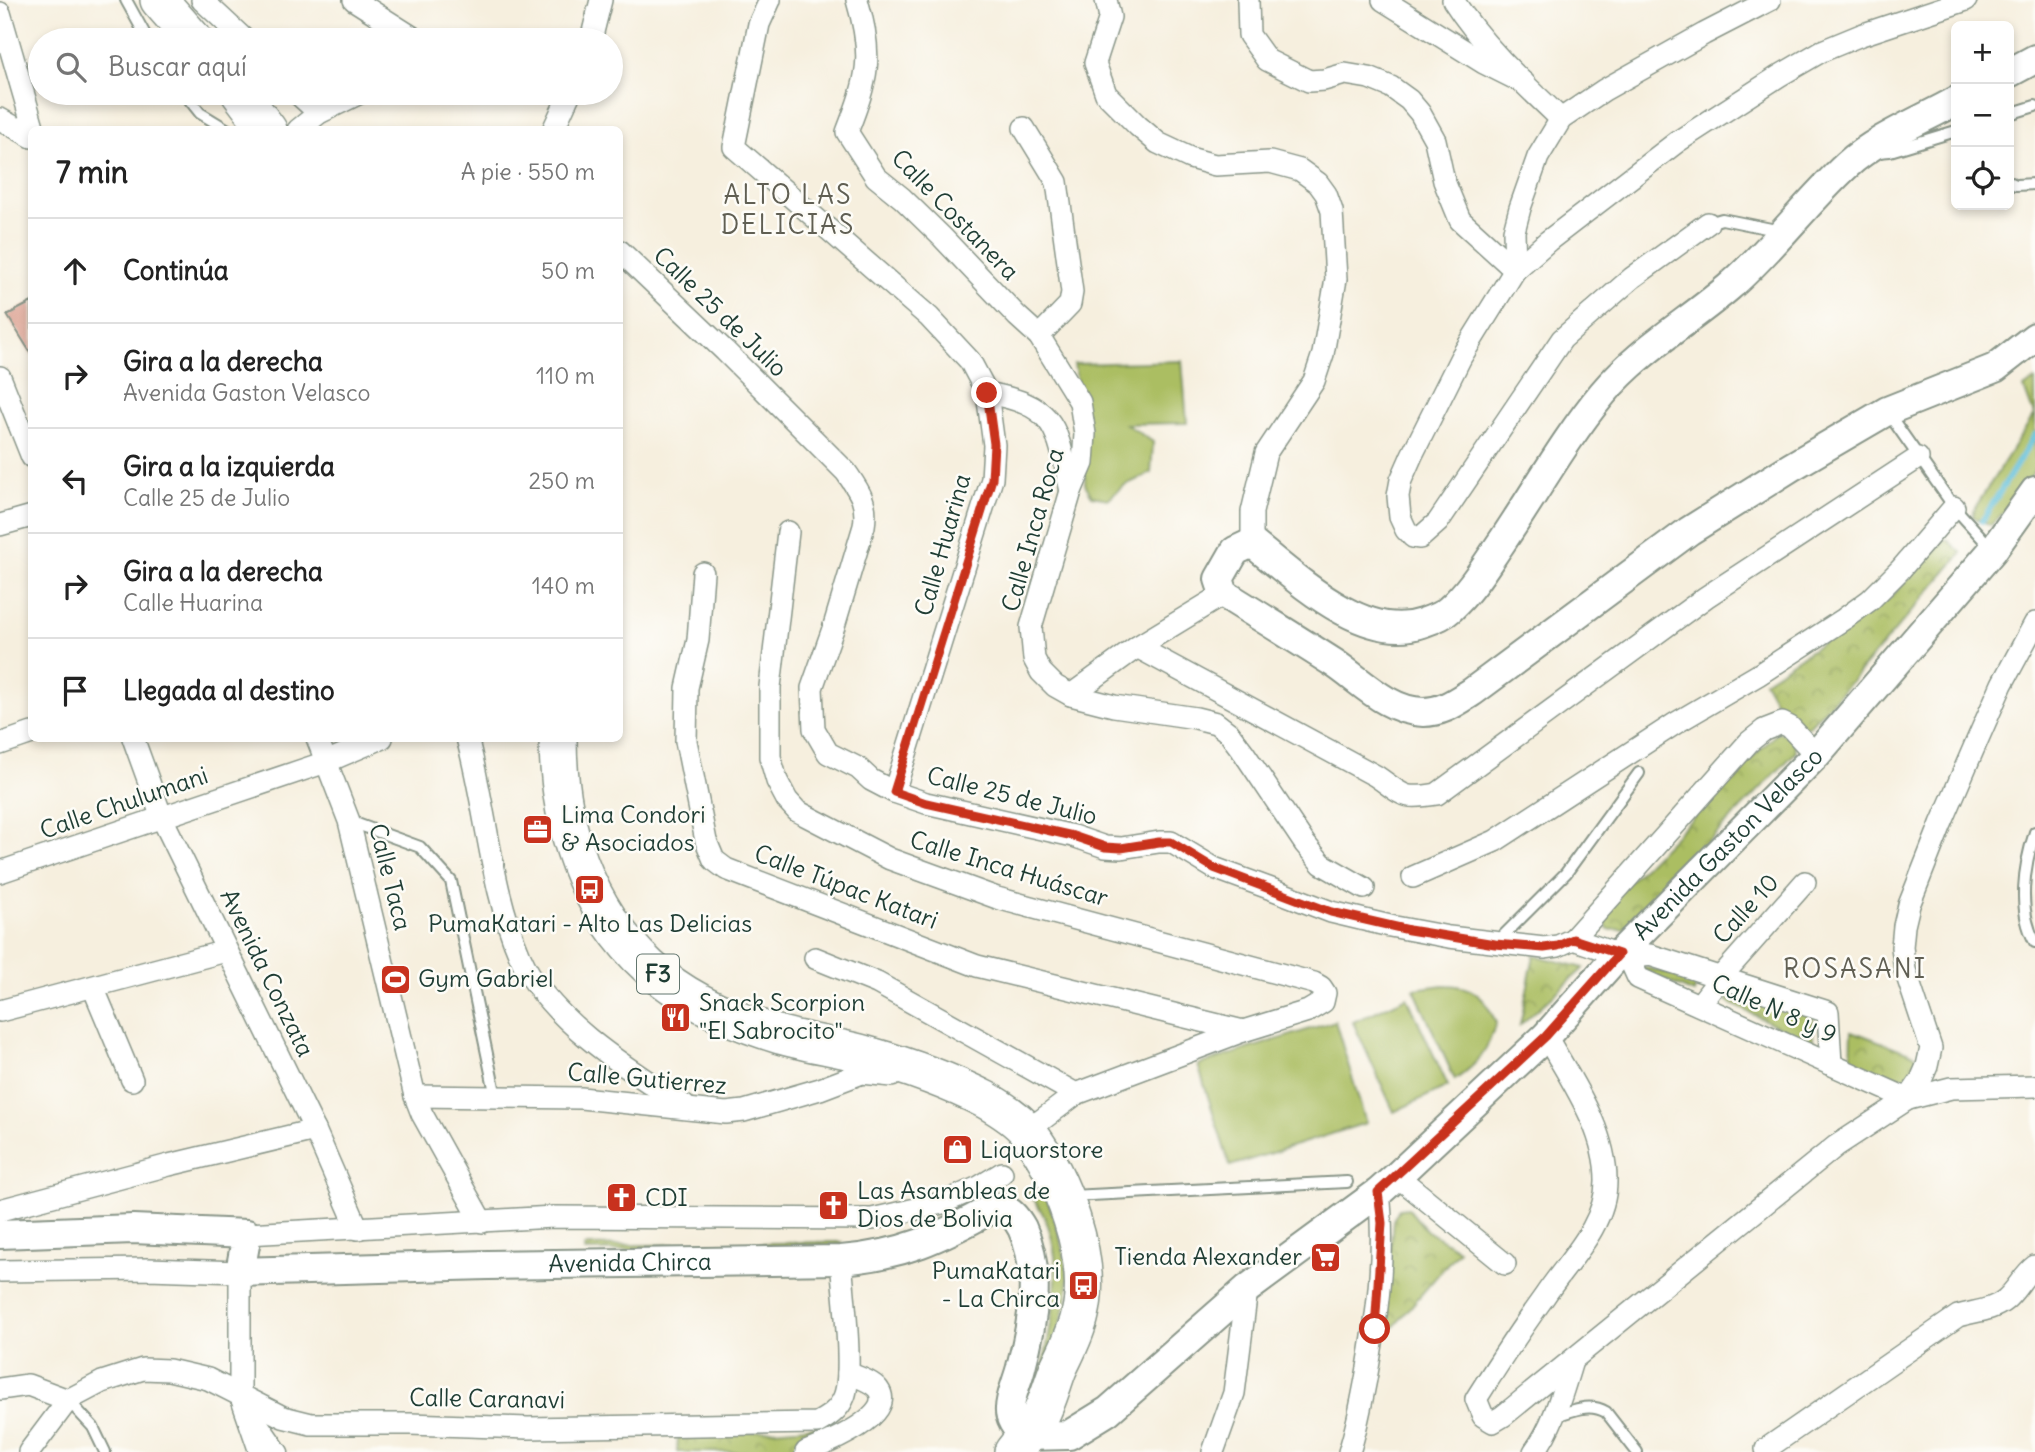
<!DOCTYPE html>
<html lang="es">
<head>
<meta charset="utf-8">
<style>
  :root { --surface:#fff; --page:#f2f2f2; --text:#222; --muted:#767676; --line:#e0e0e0 }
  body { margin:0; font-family:Delius,sans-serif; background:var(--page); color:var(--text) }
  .controls { position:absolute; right:21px; top:21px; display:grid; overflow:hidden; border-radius:10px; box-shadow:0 4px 10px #0003 }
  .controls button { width:63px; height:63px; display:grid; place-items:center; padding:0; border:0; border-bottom:2px solid var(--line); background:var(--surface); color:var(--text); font:35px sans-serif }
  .stop { position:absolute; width:21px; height:21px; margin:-16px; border:5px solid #c8321e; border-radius:50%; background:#fff }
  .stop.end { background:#c8321e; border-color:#fff; box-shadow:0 2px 7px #0008 }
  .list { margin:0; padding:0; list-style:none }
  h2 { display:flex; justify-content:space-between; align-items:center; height:91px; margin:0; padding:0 28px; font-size:30px }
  h2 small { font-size:23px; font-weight:400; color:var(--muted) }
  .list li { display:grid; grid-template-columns:46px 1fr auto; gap:21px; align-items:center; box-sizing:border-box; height:105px; padding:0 28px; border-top:2px solid var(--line) }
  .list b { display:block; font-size:26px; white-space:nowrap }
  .list p { margin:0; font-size:23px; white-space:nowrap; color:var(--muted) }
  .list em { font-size:23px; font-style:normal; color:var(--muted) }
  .icon { flex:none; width:38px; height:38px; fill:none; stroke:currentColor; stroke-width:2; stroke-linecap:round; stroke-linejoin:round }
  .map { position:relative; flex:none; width:2035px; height:1452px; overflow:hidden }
  .search { position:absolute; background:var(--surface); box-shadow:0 4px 10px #0003; left:28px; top:28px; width:595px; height:77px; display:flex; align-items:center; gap:18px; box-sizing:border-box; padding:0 24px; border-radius:38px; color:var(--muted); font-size:26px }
  .panel { position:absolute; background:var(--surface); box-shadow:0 4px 10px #0003; left:28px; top:126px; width:595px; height:616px; border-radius:10px }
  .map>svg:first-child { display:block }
  .grass { fill:#abbe62; stroke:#657e4b; stroke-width:2 }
  .park { fill:url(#park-crowns); stroke:#657e4b; stroke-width:2 }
  .garden { fill:url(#garden-furrows); stroke:#657e4b; stroke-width:2 }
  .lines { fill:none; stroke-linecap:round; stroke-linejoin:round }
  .stream { stroke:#59bcd8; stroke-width:6 }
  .building { fill:#da9d8d }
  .service-casing { stroke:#8a9689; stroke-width:14 }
  .pedestrian-casing { stroke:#8a9689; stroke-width:19 }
  .minor-casing { stroke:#8a9689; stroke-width:24 }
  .tertiary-casing { stroke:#8a9689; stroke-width:32 }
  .trunk-casing { stroke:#8a9689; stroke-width:40 }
  .service { stroke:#fff; stroke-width:10 }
  .pedestrian { stroke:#fff; stroke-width:16 }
  .minor { stroke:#fff; stroke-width:21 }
  .tertiary { stroke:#fff; stroke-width:28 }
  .trunk { stroke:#fff; stroke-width:37 }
  .route { stroke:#c8321e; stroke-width:9 }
  .labels { text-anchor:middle; stroke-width:5; stroke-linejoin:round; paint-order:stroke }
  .shield { fill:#fdfcf7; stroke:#62766e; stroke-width:2 }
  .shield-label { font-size:23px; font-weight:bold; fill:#1f3d34 }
  .street-label { font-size:24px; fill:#1f3d34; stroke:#fdfcf7 }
  .poi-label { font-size:24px; fill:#1f3d34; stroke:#fdfcf7; text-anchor:start }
  .neighbourhood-label { font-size:26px; letter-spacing:2px; fill:#605f53; stroke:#fdfcf7 }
</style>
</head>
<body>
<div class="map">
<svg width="2035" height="1452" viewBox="0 0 2035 1452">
  <defs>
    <pattern id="park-crowns" width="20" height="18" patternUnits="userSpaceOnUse" patternTransform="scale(1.75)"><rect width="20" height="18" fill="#abbe62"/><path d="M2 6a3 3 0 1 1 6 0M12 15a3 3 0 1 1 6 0" fill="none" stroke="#8b9c52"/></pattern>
    <pattern id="garden-furrows" width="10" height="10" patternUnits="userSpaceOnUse" patternTransform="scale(1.75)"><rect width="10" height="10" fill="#abbe62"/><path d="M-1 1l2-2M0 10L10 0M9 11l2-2" fill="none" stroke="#8b9c52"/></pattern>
  </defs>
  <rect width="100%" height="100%" fill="#fdfcf7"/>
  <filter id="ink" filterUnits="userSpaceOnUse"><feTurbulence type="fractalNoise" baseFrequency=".0143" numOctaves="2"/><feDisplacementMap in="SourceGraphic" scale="14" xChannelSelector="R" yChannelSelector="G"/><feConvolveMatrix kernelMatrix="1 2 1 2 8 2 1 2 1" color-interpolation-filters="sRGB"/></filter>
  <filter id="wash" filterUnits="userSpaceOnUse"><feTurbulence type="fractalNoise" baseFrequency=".00686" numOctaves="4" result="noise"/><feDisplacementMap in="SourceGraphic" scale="28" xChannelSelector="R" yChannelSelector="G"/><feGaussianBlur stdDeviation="1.57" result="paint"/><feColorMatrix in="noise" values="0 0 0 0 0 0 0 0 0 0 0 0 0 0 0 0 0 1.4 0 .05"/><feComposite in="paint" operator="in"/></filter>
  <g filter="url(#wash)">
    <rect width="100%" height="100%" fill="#f6efde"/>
    <!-- grass -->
    <g class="grass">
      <polygon points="1182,361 1187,423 1126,424 1153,442 1151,473 1123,486 1108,499 1092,496 1085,484 1084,428 1074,364"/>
      <polygon points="2035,380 2035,470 2020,496 1991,525 1973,517 1975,508 2034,415 2024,388"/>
      <polygon points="1644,967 1697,981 1694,993 1641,970"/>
      <path d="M1443,985C1473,985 1485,996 1496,1023C1486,1053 1481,1061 1455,1080L1414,989Z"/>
      <polygon points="1407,997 1448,1086 1394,1112 1353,1022"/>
      <polygon points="1335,1021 1366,1123 1230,1166 1198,1065"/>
      <path d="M1032,1190L1046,1195C1054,1218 1071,1266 1068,1290C1064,1323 1050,1354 1040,1385C1050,1320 1076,1245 1027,1191Z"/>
    </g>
    <!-- park -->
    <g class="park">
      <polygon points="1946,539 1962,553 1848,685 1809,726 1798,727 1775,701 1764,681 1891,597"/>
      <polygon points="1778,732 1793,737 1796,752 1624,929 1608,930 1602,917 1608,903"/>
      <polygon points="1534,955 1584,968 1520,1025"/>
      <polygon points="1737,995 1813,1016 1813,1044 1726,1001"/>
      <polygon points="1852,1031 1920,1057 1906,1087 1851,1064"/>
      <polygon points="1408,1208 1426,1230 1459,1250 1392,1329 1383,1327 1393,1220 1399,1209"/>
      <polygon points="843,1424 831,1433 780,1452 677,1452 678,1438"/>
    </g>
    <!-- garden -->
    <polygon class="garden" points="842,1242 842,1249 584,1251 584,1246"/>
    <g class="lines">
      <!-- stream -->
      <polyline class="stream" points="1982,521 2035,435"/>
    </g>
    <g id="blocks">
      <!-- building -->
      <polygon class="building" points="32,302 32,355 7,315"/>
    </g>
  </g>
  <g filter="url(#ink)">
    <use href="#blocks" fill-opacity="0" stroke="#8a9689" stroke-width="2"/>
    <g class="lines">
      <defs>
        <g id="service">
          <polyline points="126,0 148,40"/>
          <polyline points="184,93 200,113 228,130"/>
          <polyline points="2009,114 2035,106"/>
          <polyline points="1878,152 1890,151 1956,131"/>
          <polyline points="2009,182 2016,185 2035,184"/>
          <polyline points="1708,223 1722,219 1781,231"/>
          <polyline points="1888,413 1954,507 1993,550"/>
          <polyline points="349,821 420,847 451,881 496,1097"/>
          <path d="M2035,832C2024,865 2017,910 2035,942"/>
          <polyline points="1497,942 1566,873 1639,773"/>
          <polyline points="1071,1196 1347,1182"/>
          <polyline points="68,1400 93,1427 105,1452"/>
          <path d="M1555,1416C1572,1411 1589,1402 1606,1412L1637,1452"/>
        </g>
        <polyline id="pedestrian" points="253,1413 280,1452"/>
        <g id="minor">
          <polyline points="202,0 245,40"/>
          <polyline points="354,0 417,40"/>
          <polyline points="770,0 759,24 734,147 929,317 970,361 987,393 994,445 992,479 894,792"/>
          <path d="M857,0C874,57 868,78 847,132L876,177L902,198L942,237L1017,316L1039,336L1080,402L1085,434L1083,463L1071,491L1031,627L1034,659L1041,672L1055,686L1071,695L1114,706L1196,718L1216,723L1229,733L1244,753L1305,844L1322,864L1364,888"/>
          <polyline points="1106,0 1110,17 1095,63 1106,94 1138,126 1158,143 1190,158 1215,165 1270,162 1300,170 1318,183 1326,194 1332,211 1336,279 1323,354 1314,381 1266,453 1252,512 1252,543"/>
          <polyline points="1248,0 1249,35 1267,60 1309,81 1324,80 1345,74 1369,78 1391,87 1409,100 1420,113 1435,140 1444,181 1460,220 1515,270"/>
          <polyline points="1383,0 1484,63 1524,83"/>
          <path d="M1453,0C1481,44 1523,83 1561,119"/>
          <polyline points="0,13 34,130"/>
          <polyline points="591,40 601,0"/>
          <polyline points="297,93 319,113"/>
          <polyline points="0,119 32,137"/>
          <polyline points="1024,128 1057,182 1072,292 1070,304 1039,336"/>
          <polyline points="298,130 319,113 360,93"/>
          <polyline points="553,130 570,93"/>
          <polyline points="1708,223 1632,278 1562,339 1438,522 1420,538 1413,537 1406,530 1400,517 1398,496 1401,480 1412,455 1461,357 1515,270 1548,241 1677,142 1779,76 1822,51 1861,35 1966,0"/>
          <path d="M620,251L725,351L846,472C859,491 868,502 864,526L834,626L812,688L814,729L828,753L858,768L871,780L894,792L926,803L1073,836L1105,847L1121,848L1159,842H1171L1214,868L1274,890L1331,912L1390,926L1449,937L1544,948L1558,946L1573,939L1629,958L1650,955L1828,1012L1831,1064"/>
          <polyline points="1515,270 1514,231 1520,208 1538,157 1561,119 1604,90 1704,34 1770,0"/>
          <polyline points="0,377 32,457"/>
          <path d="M987,393C1058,406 1056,427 1071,491"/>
          <polyline points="0,525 32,516"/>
          <polyline points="788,532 770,687 770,757 777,781 787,800 797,811 890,859 997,898 1314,983 1321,987 1325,993 1323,1002 1308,1011 1243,1031 1076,1094 1027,1131"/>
          <polyline points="703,573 698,640 687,688 686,741 706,841 714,860 726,869 977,966 1243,1031"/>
          <path d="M1137,647L1376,776C1404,795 1401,800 1437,794L1706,597L1918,458"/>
          <polyline points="1071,695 1137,647 1224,594"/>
          <polyline points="133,738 162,818 315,1130 358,1229"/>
          <polyline points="317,738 349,821 415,1096 422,1114 482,1222"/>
          <path d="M467,738C487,810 490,887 520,956C547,1019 629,1070 685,1106"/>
          <polyline points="0,744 32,733"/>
          <polyline points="0,872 326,762 382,738"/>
          <polyline points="1413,877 1495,841 1676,723 1758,675 1844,619 1870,600 1900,570 1954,507"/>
          <polyline points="1573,939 1749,742 1764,730 1782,723 1790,727 1816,755"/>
          <polyline points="815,958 877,983 1076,1094"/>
          <polyline points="1629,958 1638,978 1908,1099 1951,1088 2035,1086"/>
          <polyline points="93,987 132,1080"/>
          <polyline points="1700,1004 1720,978 1805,882"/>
          <polyline points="0,1011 226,951"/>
          <path d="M1546,1036C1570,1079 1607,1130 1606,1182C1606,1226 1567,1262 1544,1297C1520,1330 1498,1364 1476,1399L1483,1416L1493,1422L1503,1416L1836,1146L1908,1099L1921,1080L1927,1066L1931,1048L1905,970L1902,947L1904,926L1909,905L1941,824L1976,743L2002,684L2035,623"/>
          <polyline points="415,1096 581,1098 726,1113 744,1111 820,1089 862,1073 892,1076"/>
          <polyline points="1397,1176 1505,1264"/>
          <polyline points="0,1210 169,1165 315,1130"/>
          <polyline points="247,1234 553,1217 872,1219 942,1203 979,1187 1002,1173"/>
          <polyline points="0,1271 148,1269 240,1272 240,1394 260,1452"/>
          <polyline points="0,1389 28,1385 68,1400"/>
          <path d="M1766,1449L1958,1316C1973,1311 1992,1311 2005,1300C2017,1290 2023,1275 2035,1266"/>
          <path d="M29,1452L68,1400L102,1382L143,1369L169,1370L208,1379L283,1417L311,1424H410L528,1428L817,1423C828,1417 839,1410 844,1397C854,1373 843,1290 841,1260"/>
          <path d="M806,1452C823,1445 898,1416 878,1389C872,1381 857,1377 848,1373"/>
          <polyline points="1213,1452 1234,1393 1247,1289"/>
          <path d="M1349,1452C1357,1428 1361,1404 1366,1379C1377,1318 1386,1254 1379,1192"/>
          <path d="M1534,1452C1554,1425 1562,1393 1572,1361"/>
        </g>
        <g id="tertiary">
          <polyline points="2009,73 2035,59"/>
          <path d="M1956,101C1922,120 1875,139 1847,165C1805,204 1772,250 1729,287C1688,322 1638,351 1603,393C1564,440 1534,495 1499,546C1484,568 1470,591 1450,609C1444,615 1431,620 1422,623C1363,644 1294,576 1252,543L1235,551L1219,579L1224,594C1261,617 1298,640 1334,663C1361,681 1388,711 1423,712C1443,712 1456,702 1472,692L1689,531L1791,467L1887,411L1995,368L2035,337"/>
          <path id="s1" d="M0,1234L133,1229L247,1234L240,1272L488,1265L841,1260C903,1255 939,1238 993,1208C1007,1206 1016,1217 1022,1228C1042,1271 1033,1323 1021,1367C1018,1380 1010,1396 1010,1409C1009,1420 1017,1429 1025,1436L1069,1435L1108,1411L1247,1289L1379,1192L1397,1176L1546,1036L1619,954L1816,755L1993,550L2035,491"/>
        </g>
        <g id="trunk">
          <polyline points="159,0 194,40"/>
          <polyline points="240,93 268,130"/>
          <path d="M558,738C558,824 585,908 649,967C685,1000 734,1021 780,1035C808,1043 838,1047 867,1055C907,1066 949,1081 986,1100C1000,1108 1018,1119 1028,1132C1062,1177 1094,1259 1080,1315C1076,1334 1066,1352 1058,1369C1052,1385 1047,1404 1039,1418C1032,1430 1021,1441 1013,1452"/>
        </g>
      </defs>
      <!-- service casing -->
      <use href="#service" class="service-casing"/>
      <!-- pedestrian casing -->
      <use href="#pedestrian" class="pedestrian-casing"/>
      <!-- minor casing -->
      <use href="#minor" class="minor-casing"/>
      <!-- tertiary casing -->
      <use href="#tertiary" class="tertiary-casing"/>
      <!-- trunk casing -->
      <use href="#trunk" class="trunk-casing"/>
      <!-- service -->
      <use href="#service" class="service"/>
      <!-- pedestrian -->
      <use href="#pedestrian" class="pedestrian"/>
      <!-- minor -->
      <use href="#minor" class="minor"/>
      <!-- tertiary -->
      <use href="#tertiary" class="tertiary"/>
      <!-- trunk -->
      <use href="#trunk" class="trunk"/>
    </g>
  </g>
  <g class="lines" filter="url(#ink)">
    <!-- route -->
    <polyline class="route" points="987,393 994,444 992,479 894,792 926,803 1073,836 1105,847 1121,848 1159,842 1171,842 1214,868 1331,912 1409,930 1495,944 1544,948 1558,946 1573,939 1619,954 1546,1036 1378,1192 1382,1223 1375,1329"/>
  </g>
  <!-- icons -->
  <defs>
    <symbol id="office-square" viewBox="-11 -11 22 22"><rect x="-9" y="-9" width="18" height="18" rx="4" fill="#c8321e" stroke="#fdfcf7"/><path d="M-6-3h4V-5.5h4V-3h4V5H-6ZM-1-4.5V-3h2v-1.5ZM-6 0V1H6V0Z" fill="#fff"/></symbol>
    <symbol id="bus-square" viewBox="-11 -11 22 22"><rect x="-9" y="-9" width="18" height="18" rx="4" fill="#c8321e" stroke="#fdfcf7"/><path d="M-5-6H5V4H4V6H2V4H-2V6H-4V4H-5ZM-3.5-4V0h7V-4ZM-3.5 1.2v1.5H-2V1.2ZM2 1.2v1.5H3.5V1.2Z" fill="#fff"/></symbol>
    <symbol id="stadium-square" viewBox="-11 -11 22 22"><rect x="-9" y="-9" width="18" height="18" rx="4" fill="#c8321e" stroke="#fdfcf7"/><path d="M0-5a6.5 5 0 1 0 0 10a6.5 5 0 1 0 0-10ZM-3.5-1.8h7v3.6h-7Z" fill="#fff"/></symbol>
    <symbol id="restaurant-square" viewBox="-11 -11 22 22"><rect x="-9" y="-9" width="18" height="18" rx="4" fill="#c8321e" stroke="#fdfcf7"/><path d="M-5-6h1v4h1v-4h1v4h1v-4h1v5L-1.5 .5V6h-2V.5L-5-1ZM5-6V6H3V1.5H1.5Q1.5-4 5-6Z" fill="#fff"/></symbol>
    <symbol id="shop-square" viewBox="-11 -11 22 22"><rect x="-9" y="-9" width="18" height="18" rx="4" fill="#c8321e" stroke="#fdfcf7"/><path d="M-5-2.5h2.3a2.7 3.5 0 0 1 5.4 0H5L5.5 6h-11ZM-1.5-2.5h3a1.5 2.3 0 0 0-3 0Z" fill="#fff"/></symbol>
    <symbol id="church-square" viewBox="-11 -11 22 22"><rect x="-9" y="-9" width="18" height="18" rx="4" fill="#c8321e" stroke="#fdfcf7"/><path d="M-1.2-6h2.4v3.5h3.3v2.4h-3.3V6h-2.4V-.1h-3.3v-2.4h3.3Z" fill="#fff"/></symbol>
    <symbol id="supermarket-square" viewBox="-11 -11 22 22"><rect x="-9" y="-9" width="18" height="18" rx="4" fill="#c8321e" stroke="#fdfcf7"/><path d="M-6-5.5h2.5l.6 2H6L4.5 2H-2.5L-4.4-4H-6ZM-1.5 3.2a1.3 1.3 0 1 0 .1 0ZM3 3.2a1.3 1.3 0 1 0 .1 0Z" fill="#fff"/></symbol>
  </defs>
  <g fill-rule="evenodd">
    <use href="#office-square" x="520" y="812" width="35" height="35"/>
    <use href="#bus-square" x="572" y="872" width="35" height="35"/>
    <use href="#stadium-square" x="378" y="962" width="35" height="35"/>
    <use href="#restaurant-square" x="658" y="1000" width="35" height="35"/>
    <use href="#shop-square" x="940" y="1132" width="35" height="35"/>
    <use href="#church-square" x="604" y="1180" width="35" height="35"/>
    <use href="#church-square" x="816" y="1188" width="35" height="35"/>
    <use href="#supermarket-square" x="1308" y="1240" width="35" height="35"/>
    <use href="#bus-square" x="1066" y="1268" width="35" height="35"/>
  </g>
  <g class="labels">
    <!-- shield labels -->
    <rect class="shield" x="637" y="954.5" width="42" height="39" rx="5"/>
    <g class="shield-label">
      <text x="658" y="982">F3</text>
    </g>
    <!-- street labels -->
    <g class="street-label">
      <text transform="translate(955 215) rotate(46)" y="8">Calle Costanera</text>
      <text transform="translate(720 312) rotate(44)" y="8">Calle 25 de Julio</text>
      <text transform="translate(1033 530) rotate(-74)" y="8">Calle Inca Roca</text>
      <text transform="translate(943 545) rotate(-74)" y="8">Calle Huarina</text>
      <text transform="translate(1012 796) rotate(14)" y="8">Calle 25 de Julio</text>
      <text transform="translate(124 803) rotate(-19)" y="8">Calle Chulumani</text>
      <text dy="8" stroke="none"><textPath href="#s1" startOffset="2236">Avenida Gaston Velasco</textPath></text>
      <text transform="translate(1009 869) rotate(17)" y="8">Calle Inca Huáscar</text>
      <text transform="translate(390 877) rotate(76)" y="8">Calle Taca</text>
      <text transform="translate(846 887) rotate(21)" y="8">Calle Túpac Katari</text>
      <text transform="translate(1746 909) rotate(-48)" y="8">Calle 10</text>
      <text transform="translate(267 973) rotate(64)" y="8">Avenida Conzata</text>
      <text transform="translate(1774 1009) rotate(24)" y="8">Calle N 8 y 9</text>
      <text transform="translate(647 1079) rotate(5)" y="8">Calle Gutierrez</text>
      <text dy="8" stroke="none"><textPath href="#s1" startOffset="676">Avenida Chirca</textPath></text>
      <text transform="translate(487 1399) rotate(1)" y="8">Calle Caranavi</text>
    </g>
    <!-- poi labels -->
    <g class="poi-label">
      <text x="561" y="823">Lima Condori<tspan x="561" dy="28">&amp; Asociados</tspan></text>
      <text x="590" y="932" text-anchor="middle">PumaKatari - Alto Las Delicias</text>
      <text x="418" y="987">Gym Gabriel</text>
      <text x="699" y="1011">Snack Scorpion<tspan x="699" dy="28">"El Sabrocito"</tspan></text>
      <text x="980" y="1158">Liquorstore</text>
      <text x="857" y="1199">Las Asambleas de<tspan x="857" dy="28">Dios de Bolivia</tspan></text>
      <text x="645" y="1206">CDI</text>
      <text x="1302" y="1265" text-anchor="end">Tienda Alexander</text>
      <text x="1060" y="1279" text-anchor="end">PumaKatari<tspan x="1060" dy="28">- La Chirca</tspan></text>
    </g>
    <!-- neighbourhood labels -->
    <g class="neighbourhood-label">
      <text x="788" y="204">ALTO LAS<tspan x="788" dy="30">DELICIAS</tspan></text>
      <text x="1855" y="978">ROSASANI</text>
    </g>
  </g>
</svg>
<div class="controls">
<button>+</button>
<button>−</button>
<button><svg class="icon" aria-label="locate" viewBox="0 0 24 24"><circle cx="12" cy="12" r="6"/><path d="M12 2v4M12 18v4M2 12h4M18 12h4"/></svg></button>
</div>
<div class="stop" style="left:1375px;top:1329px"></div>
<div class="stop end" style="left:987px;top:393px"></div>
<div class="search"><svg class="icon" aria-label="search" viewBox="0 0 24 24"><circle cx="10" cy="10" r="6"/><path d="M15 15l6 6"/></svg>Buscar aquí</div>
<section class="panel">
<h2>7 min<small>A pie · 550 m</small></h2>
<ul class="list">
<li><svg class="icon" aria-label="ahead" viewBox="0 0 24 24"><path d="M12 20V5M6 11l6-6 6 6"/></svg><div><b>Continúa</b></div><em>50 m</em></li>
<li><svg class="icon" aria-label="right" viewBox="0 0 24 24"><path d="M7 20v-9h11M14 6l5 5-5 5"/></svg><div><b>Gira a la derecha</b><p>Avenida Gaston Velasco</p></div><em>110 m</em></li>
<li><svg class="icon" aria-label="left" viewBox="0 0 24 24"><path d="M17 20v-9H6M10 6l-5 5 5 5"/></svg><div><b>Gira a la izquierda</b><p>Calle 25 de Julio</p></div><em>250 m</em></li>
<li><svg class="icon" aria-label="right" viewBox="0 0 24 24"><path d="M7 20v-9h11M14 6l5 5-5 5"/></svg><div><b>Gira a la derecha</b><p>Calle Huarina</p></div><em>140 m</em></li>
<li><svg class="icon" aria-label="arrive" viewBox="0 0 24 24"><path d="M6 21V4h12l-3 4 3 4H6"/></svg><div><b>Llegada al destino</b></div></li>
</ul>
</section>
</div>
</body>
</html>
